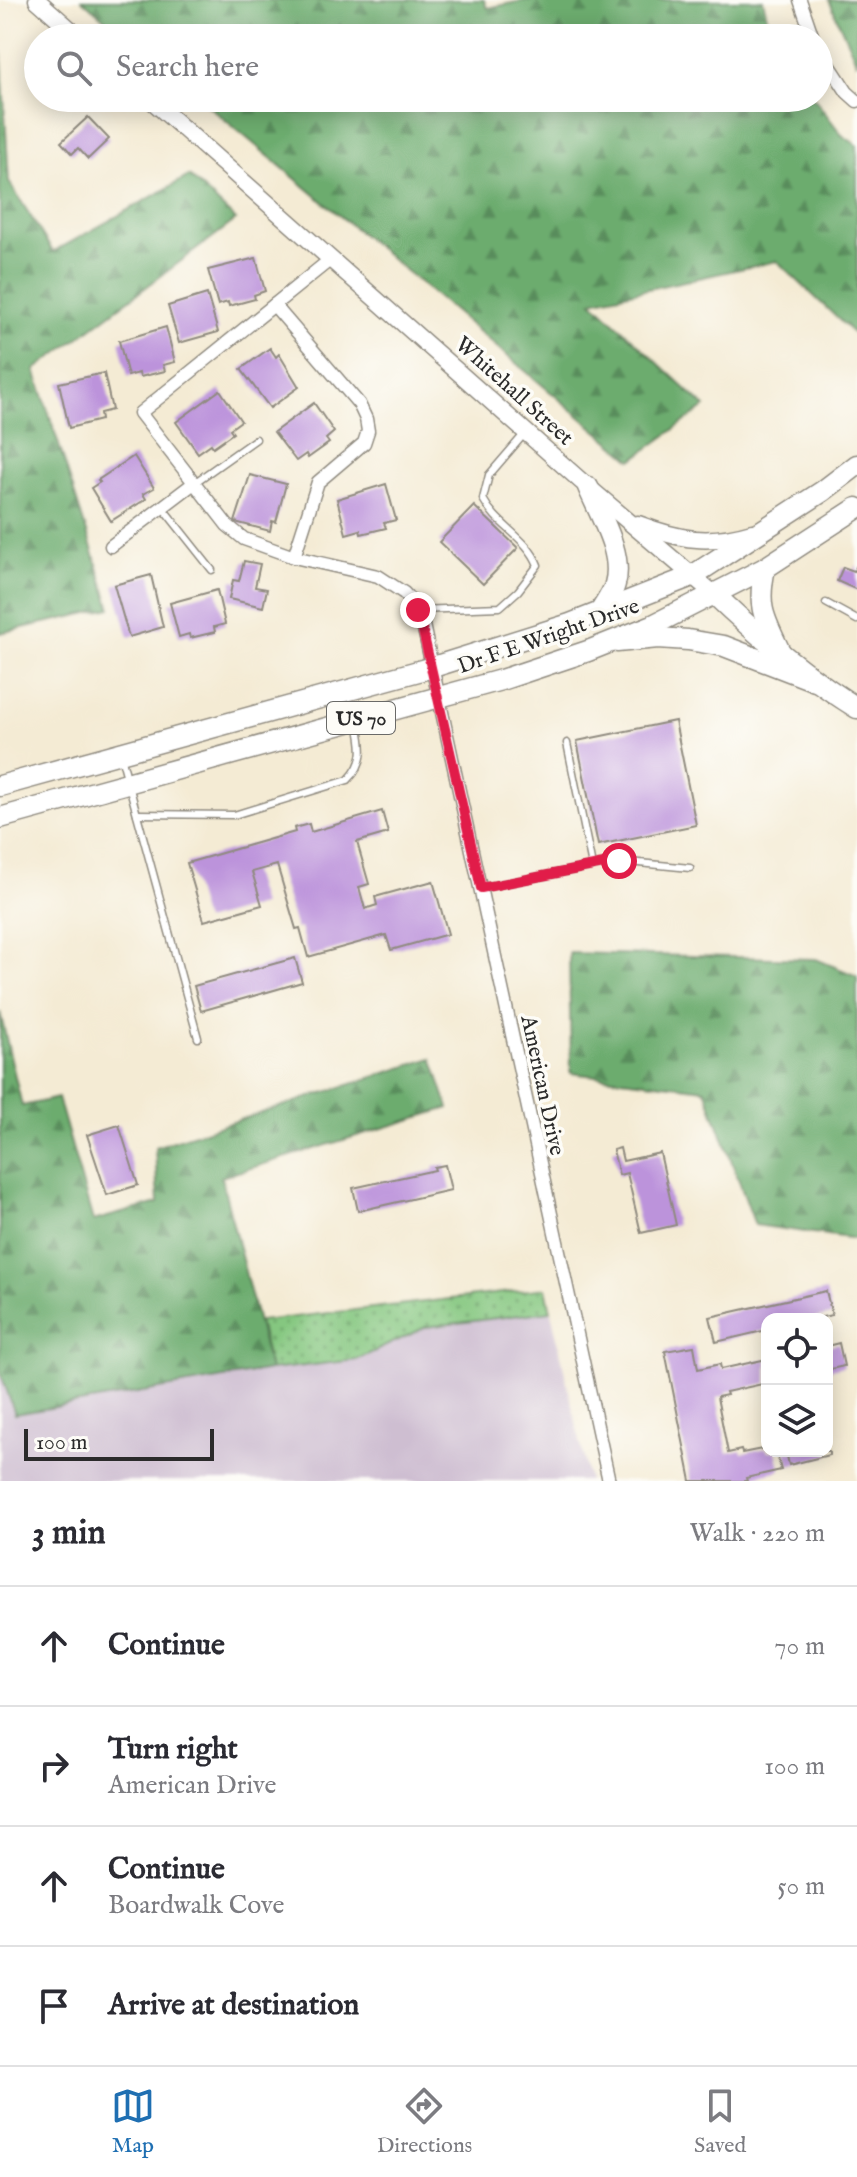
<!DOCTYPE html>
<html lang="en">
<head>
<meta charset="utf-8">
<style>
  :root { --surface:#fff; --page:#f2f2f3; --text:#2b2b33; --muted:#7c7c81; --line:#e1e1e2; --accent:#1f6fb2 }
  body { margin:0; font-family:"IM FELL English",serif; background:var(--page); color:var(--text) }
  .controls { position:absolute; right:24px; bottom:24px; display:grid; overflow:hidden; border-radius:16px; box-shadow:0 4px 20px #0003 }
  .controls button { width:72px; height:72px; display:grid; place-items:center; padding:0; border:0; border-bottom:2px solid var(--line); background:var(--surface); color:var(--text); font:40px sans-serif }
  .scale { position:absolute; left:24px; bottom:20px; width:190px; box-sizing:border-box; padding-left:8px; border:4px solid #2b2b2b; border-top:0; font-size:22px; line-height:28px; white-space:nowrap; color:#2b2b2b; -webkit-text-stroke:6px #fdfcf7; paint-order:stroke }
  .stop { position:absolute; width:24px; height:24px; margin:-18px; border:6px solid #e11d48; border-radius:50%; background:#fff }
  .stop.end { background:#e11d48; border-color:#fff; box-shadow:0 2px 8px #0008 }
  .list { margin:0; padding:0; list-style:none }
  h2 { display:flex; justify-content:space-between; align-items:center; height:104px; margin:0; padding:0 32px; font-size:34px }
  h2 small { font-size:26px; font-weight:400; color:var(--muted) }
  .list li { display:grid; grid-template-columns:52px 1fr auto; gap:24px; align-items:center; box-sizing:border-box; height:120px; padding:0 32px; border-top:2px solid var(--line) }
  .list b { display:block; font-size:30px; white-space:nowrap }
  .list p { margin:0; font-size:26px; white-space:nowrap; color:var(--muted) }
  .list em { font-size:26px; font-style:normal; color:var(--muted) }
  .icon { flex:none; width:44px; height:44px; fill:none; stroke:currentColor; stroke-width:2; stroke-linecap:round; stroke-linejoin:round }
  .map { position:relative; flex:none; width:857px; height:1481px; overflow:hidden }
  .search { position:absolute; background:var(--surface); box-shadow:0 4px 20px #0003; left:24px; right:24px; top:24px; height:88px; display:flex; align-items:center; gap:20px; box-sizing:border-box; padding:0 28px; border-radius:44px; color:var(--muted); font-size:30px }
  .sheet { height:584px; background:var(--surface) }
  nav { display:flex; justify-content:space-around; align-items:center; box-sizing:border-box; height:112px; border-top:2px solid var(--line); background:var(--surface); font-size:22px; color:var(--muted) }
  nav a { display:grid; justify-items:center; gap:4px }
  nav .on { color:var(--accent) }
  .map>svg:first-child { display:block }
  .industrial { fill:#cebed1 }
  .green { fill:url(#green-dots); stroke:#587956; stroke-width:2 }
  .forest { fill:url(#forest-firs); stroke:#4c6c4c; stroke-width:2 }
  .building { fill:#bc93db }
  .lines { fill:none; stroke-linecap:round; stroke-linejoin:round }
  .service-casing { stroke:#908b80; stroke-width:9 }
  .minor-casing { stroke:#908b80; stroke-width:15 }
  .tertiary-casing { stroke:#908b80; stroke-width:19 }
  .primary-casing { stroke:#908b80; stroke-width:23 }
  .trunk-casing { stroke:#908b80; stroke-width:23 }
  .service { stroke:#fff; stroke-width:6 }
  .minor { stroke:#fff; stroke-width:12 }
  .tertiary { stroke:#fff; stroke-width:16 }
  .primary { stroke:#fff; stroke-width:20 }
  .trunk { stroke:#fff; stroke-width:20 }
  .route { stroke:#e11d48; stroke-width:10 }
  .labels { text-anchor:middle; stroke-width:7; stroke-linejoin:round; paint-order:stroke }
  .shield { fill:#fdfcf7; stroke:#6a6a68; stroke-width:2 }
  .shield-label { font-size:20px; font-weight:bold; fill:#2b2b2b }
  .street-label { font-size:22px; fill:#2b2b2b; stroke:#fdfcf7 }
</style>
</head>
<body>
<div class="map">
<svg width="857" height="1481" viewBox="0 0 857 1481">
  <defs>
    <pattern id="green-dots" width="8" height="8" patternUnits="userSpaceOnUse" patternTransform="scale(2)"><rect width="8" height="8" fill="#85c780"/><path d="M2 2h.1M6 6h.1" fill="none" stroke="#6da269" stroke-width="1.8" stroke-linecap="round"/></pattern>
    <pattern id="forest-firs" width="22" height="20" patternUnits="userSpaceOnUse" patternTransform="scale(2)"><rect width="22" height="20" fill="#6cac6e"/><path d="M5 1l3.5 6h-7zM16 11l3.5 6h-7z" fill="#598c5b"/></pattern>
  </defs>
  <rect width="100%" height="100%" fill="#fdfcf7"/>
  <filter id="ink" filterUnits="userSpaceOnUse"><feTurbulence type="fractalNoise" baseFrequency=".0125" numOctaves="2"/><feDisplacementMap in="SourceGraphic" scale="16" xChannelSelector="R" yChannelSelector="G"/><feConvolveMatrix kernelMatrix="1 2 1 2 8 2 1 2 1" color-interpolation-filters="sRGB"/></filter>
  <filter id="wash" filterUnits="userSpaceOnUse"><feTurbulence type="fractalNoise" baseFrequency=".006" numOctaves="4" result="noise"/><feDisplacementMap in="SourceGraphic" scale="32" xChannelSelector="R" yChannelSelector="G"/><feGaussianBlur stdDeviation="1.8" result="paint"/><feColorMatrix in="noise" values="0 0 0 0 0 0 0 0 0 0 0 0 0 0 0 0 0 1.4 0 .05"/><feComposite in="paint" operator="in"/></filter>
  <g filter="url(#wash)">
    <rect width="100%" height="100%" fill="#f4ebd4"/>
    <!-- industrial -->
    <polygon class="industrial" points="551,1311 589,1481 0,1481 0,1371 15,1414 270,1370 356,1360 426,1327"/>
    <!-- green -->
    <polygon class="green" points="546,1288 551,1311 426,1327 356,1360 270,1370 259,1321"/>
    <!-- forest -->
    <g class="forest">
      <polygon points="82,0 484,0 487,8 527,0 763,0 772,38 127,38"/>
      <polygon points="829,0 857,0 857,63"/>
      <polygon points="0,28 9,182 53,252 189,176 236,220 35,370 111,608 0,633"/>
      <polygon points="199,98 814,98 842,135 857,145 857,337 777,261 592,301 705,407 632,460"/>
      <polygon points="569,953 816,959 857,976 857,1239 755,1225 705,1089 571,1073"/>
      <polygon points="0,1012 22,1106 58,1098 93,1221 158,1203 155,1147 432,1058 449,1108 221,1177 270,1370 15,1414 0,1371"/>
    </g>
    <g id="blocks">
      <!-- building -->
      <g class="building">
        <polygon points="88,117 109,139 88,159 78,148 72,154 61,142"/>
        <polygon points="256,258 265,291 254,295 255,299 229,306 228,302 218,305 208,270"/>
        <polygon points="207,294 218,332 179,343 168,306"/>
        <polygon points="166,327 175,362 163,365 165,371 140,377 139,373 128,376 119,341"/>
        <polygon points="270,348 276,357 279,354 299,387 270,408 241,369"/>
        <polygon points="104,373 112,410 100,413 101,420 69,428 59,383"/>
        <polygon points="220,390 241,421 230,429 233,433 213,447 211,444 198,453 176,422"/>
        <polygon points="314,403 334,432 326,439 329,443 308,458 306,454 296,461 274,432"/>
        <polygon points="134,456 154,488 143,494 146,499 111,521 91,488 100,482 98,480"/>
        <polygon points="250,475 286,484 276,522 272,521 270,531 235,522"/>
        <polygon points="386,484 396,520 384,523 386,528 361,534 360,530 346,534 337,499"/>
        <polygon points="474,506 518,548 483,584 439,542"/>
        <polygon points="244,561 260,564 255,587 267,589 263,607 229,599 233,580 239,581"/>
        <polygon points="857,565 857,590 837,581 843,567 854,571"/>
        <polygon points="151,575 163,627 129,637 114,585"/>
        <polygon points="217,590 225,624 214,627 215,632 190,638 189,634 179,637 170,603"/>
        <polygon points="675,721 696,825 598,845 577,741"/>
        <polygon points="382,811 388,833 357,842 369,884 359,887 365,909 377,905 375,897 433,881 448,934 391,950 386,935 308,957 300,928 296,929 277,865 252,872 262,905 204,921 187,863 295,832 294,828 309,824 311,832"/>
        <polygon points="295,958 302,982 201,1011 194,986"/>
        <polygon points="119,1125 138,1185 107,1195 87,1135"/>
        <polygon points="620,1148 623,1161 660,1153 676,1225 641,1233 627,1173 619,1175 613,1150"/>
        <polygon points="445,1165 451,1190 358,1211 353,1188 435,1170 434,1167"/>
        <polygon points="826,1291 832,1315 813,1319 767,1319 767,1330 716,1342 710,1317"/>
        <polygon points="839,1343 844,1366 827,1370 827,1346"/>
        <polygon points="694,1346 698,1369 720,1364 721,1369 767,1359 767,1383 726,1392 727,1395 717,1397 728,1453 741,1450 742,1453 767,1448 767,1451 776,1451 781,1470 746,1478 747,1481 691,1481 665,1351"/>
        <polygon points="786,1451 829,1451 829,1455 789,1465"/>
      </g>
    </g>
  </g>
  <g filter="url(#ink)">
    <use href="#blocks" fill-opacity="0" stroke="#908b80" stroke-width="2"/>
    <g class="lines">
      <defs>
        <g id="service">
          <polyline points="194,483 256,439"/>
          <polyline points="162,507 212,570"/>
          <polyline points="826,603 857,620"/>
          <path d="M418,610L500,607L518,591L538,565C527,537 497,526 483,499L489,475L526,432"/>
          <polyline points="567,743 592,866"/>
          <polyline points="121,756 198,1038"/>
          <path d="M137,814L234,815L348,780C366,762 363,746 358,723"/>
          <polyline points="481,888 619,861 690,868"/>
        </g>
        <g id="minor">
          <polyline points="800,0 813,38"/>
          <polyline points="819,49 847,92 857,101"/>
          <polyline points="331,259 140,413 227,525 244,539 294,557 378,576 404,593 420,611 609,1481"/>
          <polyline points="274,305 359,404 366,419 368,431 364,443 318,482 294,557"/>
          <polyline points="111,546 194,483"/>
        </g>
        <g id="tertiary">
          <polyline points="37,0 80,38"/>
          <polyline points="149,98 581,481 714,594"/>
          <path d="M638,524C680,540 709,545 752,532"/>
        </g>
        <g id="primary">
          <path d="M714,594C759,637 804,675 857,708"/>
          <polyline points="617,642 658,638 688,640 724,646 815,681"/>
        </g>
        <g id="trunk">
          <path d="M588,487C599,514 624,553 615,584C613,593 605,603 600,612"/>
          <path d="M765,568C756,609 765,619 782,656"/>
          <polyline points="0,786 433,667 570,624 692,576 823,491 857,465"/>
          <polyline points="0,818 501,680 588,651 653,625 765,568 857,508"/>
        </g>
      </defs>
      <!-- service casing -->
      <use href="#service" class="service-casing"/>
      <!-- minor casing -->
      <use href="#minor" class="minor-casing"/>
      <!-- tertiary casing -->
      <use href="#tertiary" class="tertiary-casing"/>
      <!-- primary casing -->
      <use href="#primary" class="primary-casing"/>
      <!-- trunk casing -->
      <use href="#trunk" class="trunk-casing"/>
      <!-- service -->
      <use href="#service" class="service"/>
      <!-- minor -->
      <use href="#minor" class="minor"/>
      <!-- tertiary -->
      <use href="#tertiary" class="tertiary"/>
      <!-- primary -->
      <use href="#primary" class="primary"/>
      <!-- trunk -->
      <use href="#trunk" class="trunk"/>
    </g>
  </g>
  <g class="lines" filter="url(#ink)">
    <!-- route -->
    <polyline class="route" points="418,610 481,888 619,861"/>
  </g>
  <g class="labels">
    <!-- shield labels -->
    <rect class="shield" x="327" y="702" width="68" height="32" rx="6"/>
    <g class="shield-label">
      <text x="361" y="725">US 70</text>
    </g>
    <!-- street labels -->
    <g class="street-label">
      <text transform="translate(515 390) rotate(42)" y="8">Whitehall Street</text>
      <text transform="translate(548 635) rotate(-19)" y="8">Dr F E Wright Drive</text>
      <text transform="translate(544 1085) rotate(78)" y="8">American Drive</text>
    </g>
  </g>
</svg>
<div class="controls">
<button><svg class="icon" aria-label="locate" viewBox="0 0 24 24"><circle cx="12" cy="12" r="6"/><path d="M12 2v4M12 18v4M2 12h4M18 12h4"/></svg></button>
<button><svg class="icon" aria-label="layers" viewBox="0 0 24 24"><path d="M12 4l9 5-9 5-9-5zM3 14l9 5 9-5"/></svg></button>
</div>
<div class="scale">100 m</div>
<div class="stop" style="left:619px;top:861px"></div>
<div class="stop end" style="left:418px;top:610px"></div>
<div class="search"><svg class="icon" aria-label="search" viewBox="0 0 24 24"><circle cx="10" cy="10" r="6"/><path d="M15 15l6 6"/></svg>Search here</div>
</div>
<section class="sheet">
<h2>3 min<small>Walk · 220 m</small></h2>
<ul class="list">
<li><svg class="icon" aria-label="ahead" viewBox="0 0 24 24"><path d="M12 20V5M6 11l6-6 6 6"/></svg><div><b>Continue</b></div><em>70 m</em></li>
<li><svg class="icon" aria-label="right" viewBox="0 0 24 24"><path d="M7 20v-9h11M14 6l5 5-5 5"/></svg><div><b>Turn right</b><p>American Drive</p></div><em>100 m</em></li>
<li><svg class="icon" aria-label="ahead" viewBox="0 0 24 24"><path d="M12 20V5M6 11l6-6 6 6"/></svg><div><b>Continue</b><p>Boardwalk Cove</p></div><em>50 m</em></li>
<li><svg class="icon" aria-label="arrive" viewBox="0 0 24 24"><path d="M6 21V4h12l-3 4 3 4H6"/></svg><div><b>Arrive at destination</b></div></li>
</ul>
</section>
<nav>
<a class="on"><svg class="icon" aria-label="map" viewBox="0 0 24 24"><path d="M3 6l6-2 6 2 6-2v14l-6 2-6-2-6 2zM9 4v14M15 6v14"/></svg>Map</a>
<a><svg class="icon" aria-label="directions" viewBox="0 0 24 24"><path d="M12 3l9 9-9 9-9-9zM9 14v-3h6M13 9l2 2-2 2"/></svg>Directions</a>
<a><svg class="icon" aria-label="saved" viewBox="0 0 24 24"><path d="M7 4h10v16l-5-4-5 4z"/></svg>Saved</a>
</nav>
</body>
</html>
